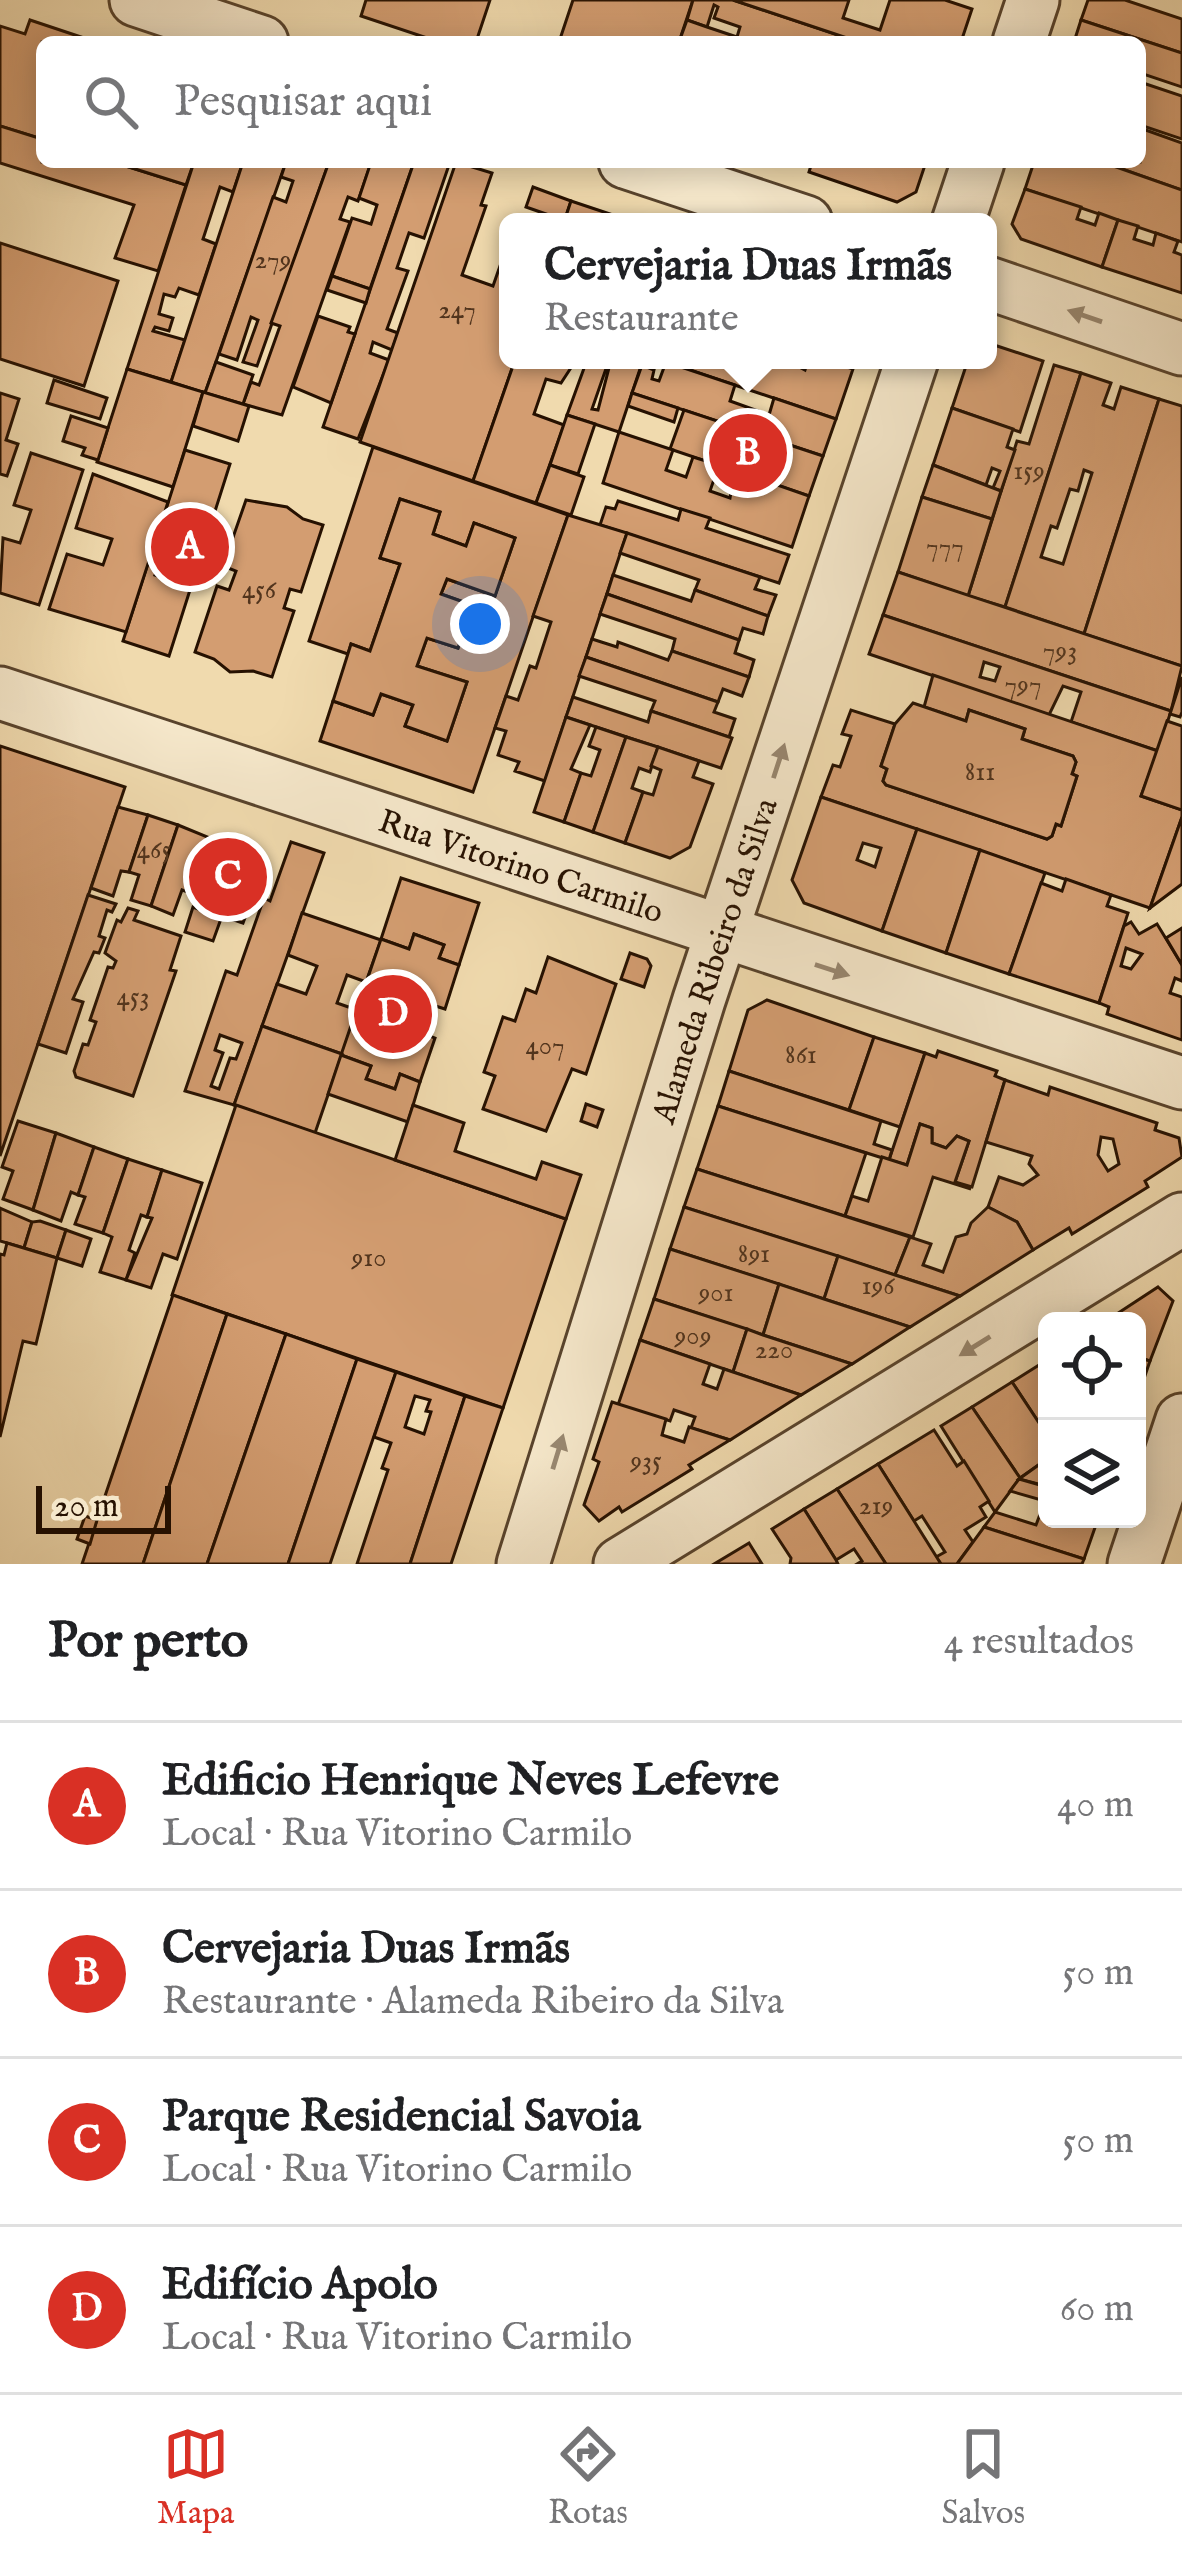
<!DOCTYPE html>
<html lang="pt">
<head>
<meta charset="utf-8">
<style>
  :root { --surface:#fff; --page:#f2f2f2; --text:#202124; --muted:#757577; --line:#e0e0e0; --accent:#d93025 }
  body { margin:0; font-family:"IM FELL English",serif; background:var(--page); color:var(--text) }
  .controls { position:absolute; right:36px; bottom:36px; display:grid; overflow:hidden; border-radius:18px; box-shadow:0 6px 30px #0003 }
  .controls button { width:108px; height:108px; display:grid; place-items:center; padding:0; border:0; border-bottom:3px solid var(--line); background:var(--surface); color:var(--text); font:60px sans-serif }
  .scale { position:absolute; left:36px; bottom:30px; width:135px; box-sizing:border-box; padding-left:12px; border:6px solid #261101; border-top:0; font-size:33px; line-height:42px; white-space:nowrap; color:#261101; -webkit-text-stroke:9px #f5e7ca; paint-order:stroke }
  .you { position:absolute; left:480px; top:624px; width:42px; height:42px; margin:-30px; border:9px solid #fff; border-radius:50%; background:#1a73e8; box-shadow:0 0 0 18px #1a73e833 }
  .badge { display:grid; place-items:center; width:78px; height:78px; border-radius:50%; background:var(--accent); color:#fff; font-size:39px; font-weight:700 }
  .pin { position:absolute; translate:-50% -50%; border:6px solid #fff; box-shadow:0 3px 12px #0006 }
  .popup { position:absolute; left:499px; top:213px; width:498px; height:156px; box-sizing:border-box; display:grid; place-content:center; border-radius:18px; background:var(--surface); filter:drop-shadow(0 3px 9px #0005); font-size:39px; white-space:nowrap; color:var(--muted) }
  .popup b { font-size:45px; color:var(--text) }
  .popup::after { content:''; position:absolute; left:50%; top:100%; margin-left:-24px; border:24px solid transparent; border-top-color:var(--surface) }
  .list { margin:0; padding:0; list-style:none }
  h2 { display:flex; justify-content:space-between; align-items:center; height:156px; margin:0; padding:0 48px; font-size:51px }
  h2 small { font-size:39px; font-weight:400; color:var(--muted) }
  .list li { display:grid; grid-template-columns:78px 1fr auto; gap:36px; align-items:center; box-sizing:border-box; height:168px; padding:0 48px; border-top:3px solid var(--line) }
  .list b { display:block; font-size:45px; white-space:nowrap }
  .list p { margin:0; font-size:39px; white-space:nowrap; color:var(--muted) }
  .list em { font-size:39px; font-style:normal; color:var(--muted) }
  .icon { flex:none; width:66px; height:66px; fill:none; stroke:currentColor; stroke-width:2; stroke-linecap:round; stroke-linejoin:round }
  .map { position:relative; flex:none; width:1182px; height:1564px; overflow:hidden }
  .search { position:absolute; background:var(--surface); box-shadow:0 6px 30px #0003; left:36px; right:36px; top:36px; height:132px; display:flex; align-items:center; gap:30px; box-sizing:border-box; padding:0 42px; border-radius:18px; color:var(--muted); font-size:45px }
  .sheet { height:828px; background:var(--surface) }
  nav { display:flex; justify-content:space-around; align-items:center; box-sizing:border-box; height:168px; border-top:3px solid var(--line); background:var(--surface); font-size:33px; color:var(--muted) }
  nav a { display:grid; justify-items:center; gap:6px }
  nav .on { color:var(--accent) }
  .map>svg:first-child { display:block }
  .building { fill:#d39d71; stroke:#261101; stroke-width:3; fill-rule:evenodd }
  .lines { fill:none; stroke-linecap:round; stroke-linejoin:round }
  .street-casing { stroke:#58432c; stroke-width:57 }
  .street { stroke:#f5e7ca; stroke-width:51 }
  .oneway { fill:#988770 }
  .labels { text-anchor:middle; stroke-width:10; stroke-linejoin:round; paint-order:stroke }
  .number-label { font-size:27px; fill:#51341d }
  .street-label { font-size:33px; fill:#261101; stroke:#f5e7ca }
</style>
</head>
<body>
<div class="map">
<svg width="1182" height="1564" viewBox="0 0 1182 1564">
  <rect width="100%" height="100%" fill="#f0daae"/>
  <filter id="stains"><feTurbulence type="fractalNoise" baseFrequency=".00167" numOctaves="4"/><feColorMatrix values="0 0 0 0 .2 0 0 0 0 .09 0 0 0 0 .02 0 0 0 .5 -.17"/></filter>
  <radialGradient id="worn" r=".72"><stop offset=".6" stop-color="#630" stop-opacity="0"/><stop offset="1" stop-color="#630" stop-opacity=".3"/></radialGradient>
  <!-- building -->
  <g class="building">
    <polygon points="366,0 490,0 476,42 439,42 361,16"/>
    <polygon points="573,0 693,0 679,42 559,42"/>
    <polygon points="693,0 733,0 859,42 752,42 737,37 740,27 714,18 718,7 714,5 707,27 687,20"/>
    <polygon points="733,0 849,0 843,18 880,30 890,0 945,0 972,9 961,42 859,42"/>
    <polygon points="1088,0 1125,0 1182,19 1182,53 1081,20"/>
    <polygon points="30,20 96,42 42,42 42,139 0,126 0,26 25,34"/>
    <polygon points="687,20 707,27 752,42 679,42"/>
    <polygon points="1081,20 1182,53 1182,87 1140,73 1140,42 1074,42"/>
    <polygon points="1140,82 1182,96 1182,139 1140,125"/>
    <polygon points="0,126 42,139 42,162 113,162 186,185 158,271 115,258 134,205 0,163"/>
    <polygon points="1140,128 1182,143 1182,190 1102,162 1140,162"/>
    <polygon points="113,162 194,162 186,185"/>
    <polygon points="194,162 242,165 233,192 220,187 203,239 216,244 199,295 179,288 175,297 164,294 159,314 173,318 169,331 155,327 153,331 185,340 171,382 127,369"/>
    <polygon points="243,162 286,162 205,393 171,382"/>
    <polygon points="286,162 329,162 257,366 243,362 258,320 251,317 237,360 219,354 273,197 286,202 293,181 281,177"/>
    <polygon points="329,162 370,166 358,201 348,197 340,219 350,222 282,415 243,404 251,382 259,385 280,326 271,323"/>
    <polygon points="371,162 414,162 370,289 332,276 352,218 371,224 377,205 359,198"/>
    <polygon points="414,162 450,162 424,238 409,233 397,268 408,271 387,329 398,333 392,350 373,342 370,353 389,360 358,439 323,427"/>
    <polygon points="456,162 492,173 481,205 486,206 462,275 493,286 508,243 508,360 515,360 473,481 360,442"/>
    <polygon points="812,162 926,162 916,192 897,202 809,172"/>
    <polygon points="1034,162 1102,162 1182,190 1182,242 1025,189"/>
    <polygon points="533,187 571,201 564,222 543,222 546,214 526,207"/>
    <polygon points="1025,189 1081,207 1077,219 1095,225 1099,213 1118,220 1102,267 1021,239 1012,224"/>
    <polygon points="571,201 616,216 614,222 564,222"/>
    <polygon points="1118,220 1138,226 1134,239 1153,245 1156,233 1178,241 1174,252 1182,255 1182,293 1102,267"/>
    <polygon points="0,243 118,281 84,386 0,359"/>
    <polygon points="332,276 370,289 366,303 327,290"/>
    <polygon points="318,316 350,327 348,332 355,334 331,403 293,387"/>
    <polygon points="988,343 1043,361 1020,432 952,408 968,360 988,360"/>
    <polygon points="515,360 576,360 561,383 546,379 534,414 564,425 536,503 473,481"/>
    <polygon points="587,360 609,360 592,409 598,410 611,360 643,360 619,432 567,415"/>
    <polygon points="660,360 786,360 805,370 808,360 827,360 853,369 836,419"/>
    <polygon points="216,362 253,375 243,404 205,393"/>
    <polygon points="666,362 735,385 730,401 769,415 774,398 836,419 823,456 632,393 642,365 654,370 652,379 659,381"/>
    <polygon points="1054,365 1081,373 1005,607 968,596 1017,441 1029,444"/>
    <polygon points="127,369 203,392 173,487 97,462"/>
    <path d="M1081,373L1111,383L1103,405L1114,409L1121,387L1159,399L1084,634L1005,607ZM1084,470L1092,473L1063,564L1041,557L1051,526L1057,528L1070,489L1078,491Z"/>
    <polygon points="54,380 107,398 100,419 47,403"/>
    <polygon points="203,392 249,406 238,441 193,426"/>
    <polygon points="0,393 19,399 6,440 18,444 7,476 0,474"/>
    <polygon points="632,393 678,408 674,422 628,406"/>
    <polygon points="1159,399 1182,406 1182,666 1084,634"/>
    <polygon points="952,408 1013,429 1007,447 1015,450 1001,491 993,488 1000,471 992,468 986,485 933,465"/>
    <polygon points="684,410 823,456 809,496 670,449"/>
    <polygon points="567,415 595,424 578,474 550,465"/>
    <polygon points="71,416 108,428 98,460 82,455 85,448 63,441"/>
    <polygon points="619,432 673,450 666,470 686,477 693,457 719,465 710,491 730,498 731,492 739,495 746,474 809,496 792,547 603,483"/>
    <polygon points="373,447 568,515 473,792 320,741 333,701 373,715 381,694 413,705 405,726 447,741 467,682 417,666 427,638 458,648 472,605 441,594 447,579 495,596 515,538 474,523 466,546 433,534 440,512 400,499 380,558 400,564 370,651 351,644 348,654 309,641"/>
    <polygon points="185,450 230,464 169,656 123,641 148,563 159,566 155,575 167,579 184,526 173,523 171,531 160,528"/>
    <polygon points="31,453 83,470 39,605 0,593 3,538 20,543 31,510 14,505"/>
    <polygon points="550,465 584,477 571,515 536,503"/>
    <polygon points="933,465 1001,491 992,519 922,497"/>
    <polygon points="93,474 168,502 126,632 49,609 67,554 103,565 112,539 76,528"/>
    <polygon points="922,497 992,519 968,596 898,572"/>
    <polygon points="400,499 440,512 433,534 466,546 474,523 515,538 495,596 447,579 441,594 472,605 458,648 427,638 417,666 467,682 447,741 405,726 413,705 381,694 373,715 333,701 351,644 370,651 400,564 380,558"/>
    <polygon points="246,500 287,507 303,519 323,525 301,592 290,589 284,608 294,611 272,677 253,671 230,672 214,659 195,652 217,586 229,590 236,571 223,566"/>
    <polygon points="618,501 678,520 681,509 710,518 706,528 789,555 779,583 600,525 606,507 615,509"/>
    <polygon points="568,515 627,533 545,781 515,771 519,762 498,755 506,731 495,728 506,696 518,700 530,666 536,668 551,622 533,616"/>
    <polygon points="627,533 760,577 755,589 776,595 768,616 695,590 699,580 620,553"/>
    <polygon points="898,572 1182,666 1171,711 883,615"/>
    <polygon points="613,575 691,601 695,590 768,616 763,634 743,628 739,640 607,594"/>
    <polygon points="607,594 739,640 735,653 754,660 749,677 672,651 675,639 600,614"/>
    <path d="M883,615L1171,711L1158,751L1071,722L1081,692L1063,686L1049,715L869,654ZM984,662L1000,667L995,681L980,677Z"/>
    <polygon points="592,639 617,647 618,642 668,660 672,651 749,677 742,696 723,689 718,702 586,657"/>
    <polygon points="586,657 718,702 714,712 735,719 729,737 651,711 655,701 579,676"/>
    <polygon points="933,675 1158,751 1141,796 1182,810 1182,817 1150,908 821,797 833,765 840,767 851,736 842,734 851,710 895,724 881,766 887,769 883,781 886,785 1047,839 1052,836 1056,824 1061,826 1077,776 1072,774 1076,762 1073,756 1022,739 1025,729 969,710 966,721 924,707"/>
    <polygon points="1182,677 1182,712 1180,717 1170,714"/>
    <polygon points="573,697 648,722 651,711 732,738 721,768 566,717"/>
    <polygon points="913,703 966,721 969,710 1025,729 1022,739 1073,756 1076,762 1072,774 1077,776 1061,826 1056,824 1052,836 1047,839 886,785 883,781 887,769 881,766 895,724"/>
    <polygon points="566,717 590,725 571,769 581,773 564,822 534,812"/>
    <polygon points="1167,721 1182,726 1182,810 1141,796"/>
    <polygon points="596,727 626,737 593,832 564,822 581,773 591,776 600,750 589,746"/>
    <polygon points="626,737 658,747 650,772 639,768 632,788 643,792 625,843 593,832"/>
    <polygon points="0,746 125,787 0,1156"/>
    <polygon points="658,747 699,761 693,777 713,784 690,847 670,858 625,843 643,792 653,795 661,770 651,766"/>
    <path d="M821,797L917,829L882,931L804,903L792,880ZM863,843L881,848L875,867L857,860Z"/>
    <polygon points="118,807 148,815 129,872 121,871 113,896 91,888"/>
    <polygon points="148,815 178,825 151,906 131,900 139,875 129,872"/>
    <polygon points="1182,817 1182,884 1150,908"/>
    <polygon points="178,825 210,838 191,893 182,890 173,915 151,906"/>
    <polygon points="917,829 980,850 946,953 882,931"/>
    <polygon points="210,838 227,843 237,838 248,841 250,856 266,861 243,923 222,916 213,941 185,932 193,907 201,910 205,898 191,893"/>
    <path d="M291,842L324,853L234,1105L185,1091L226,971L237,975L264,898L270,901ZM220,1035L242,1043L236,1059L230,1058L219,1089L211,1086L223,1053L215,1050Z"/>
    <polygon points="980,850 1045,873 1009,974 946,953"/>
    <polygon points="401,878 479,903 459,965 439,958 444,945 414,934 409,949 381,939"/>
    <polygon points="1066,879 1111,895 1107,906 1128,913 1099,1003 1009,974 1041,883 1062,891"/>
    <polygon points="88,895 116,904 112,912 107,910 99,936 105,938 99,953 94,952 73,999 83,1002 66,1053 38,1044"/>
    <polygon points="128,908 138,911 134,920 181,936 170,970 176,971 133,1096 76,1077 74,1071 83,1044 88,1045 96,1022 90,1020 108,967 113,968 116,961 105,953 117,920 121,922"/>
    <polygon points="302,913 381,940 366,982 347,975 337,1003 357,1010 342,1054 262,1026 277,984 306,994 317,966 288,955"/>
    <path d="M1131,922L1139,934L1157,924L1182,965V981L1175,978L1170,993L1182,997V1040L1107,1014L1109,1007L1099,1003L1124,926ZM1126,948L1142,954L1131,969L1121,966Z"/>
    <polygon points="1182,928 1182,965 1166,938"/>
    <polygon points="414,934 444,945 439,958 459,965 445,1009 417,1000 407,1027 435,1038 420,1082 400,1074 395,1089 366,1079 371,1066 341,1055 356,1011 374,1018 384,990 366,983 381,939 409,949"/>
    <polygon points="630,953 647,959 651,966 644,987 621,979"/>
    <polygon points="548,957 616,984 586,1074 572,1069 546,1131 483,1109 495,1076 484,1072 503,1017 515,1021 526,989 536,993"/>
    <polygon points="767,1000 874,1037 849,1110 729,1071 748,1010"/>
    <polygon points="262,1026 342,1054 315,1133 234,1105"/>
    <polygon points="874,1037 925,1053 900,1127 849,1110"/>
    <polygon points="938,1051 997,1071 995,1076 1005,1080 972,1187 955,1182 969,1141 957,1136 946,1148 932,1143 932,1128 920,1124 907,1165 889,1160 925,1053 936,1057"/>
    <polygon points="341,1055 371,1066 366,1079 395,1089 400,1074 420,1082 408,1122 328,1094"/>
    <polygon points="729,1071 881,1121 874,1144 892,1150 889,1160 718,1106"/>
    <path d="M1005,1080L1048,1095L1050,1087L1157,1123L1155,1130L1179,1138L1182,1157L1145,1181L1148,1187L1072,1234L1069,1228L1033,1250L1017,1222L988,1207L999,1177L1023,1185L1038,1175L1029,1164L1032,1156L986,1142ZM1101,1137L1113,1139L1119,1164L1108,1171L1098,1155Z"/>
    <polygon points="586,1104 603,1110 597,1127 581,1121"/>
    <polygon points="236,1105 566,1219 503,1408 172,1295"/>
    <polygon points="413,1105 464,1123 455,1151 536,1179 542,1162 581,1175 566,1219 395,1160"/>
    <polygon points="718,1106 866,1153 845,1216 697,1169"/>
    <polygon points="18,1121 56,1133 33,1210 3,1199 13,1171 2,1167"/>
    <polygon points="920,1124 932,1128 932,1143 946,1148 957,1136 969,1141 955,1182 971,1189 933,1177 913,1237 845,1216 852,1196 868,1201 882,1157 907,1165"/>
    <polygon points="56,1133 94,1147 78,1195 71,1192 61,1221 33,1210"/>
    <polygon points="94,1147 128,1159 103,1233 75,1224 85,1197 78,1195"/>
    <polygon points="128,1159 162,1170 147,1217 141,1215 129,1250 135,1253 126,1280 100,1272 112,1237 103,1233"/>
    <polygon points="697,1169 910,1237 895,1275 684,1207"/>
    <polygon points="162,1170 202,1183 177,1259 163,1254 151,1288 126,1280 152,1218 147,1217"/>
    <polygon points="684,1207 838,1256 824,1299 670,1249"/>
    <polygon points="988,1207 1017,1222 1033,1250 960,1296 895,1275 910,1237 931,1244 923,1265 943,1272 956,1237 967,1234 971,1223"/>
    <polygon points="0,1208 32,1222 24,1248 0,1241"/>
    <polygon points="40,1221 66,1230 57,1258 24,1248 32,1222"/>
    <polygon points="66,1230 91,1239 82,1266 57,1258"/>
    <polygon points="7,1243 57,1258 36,1344 23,1341 0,1437 0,1254 4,1255"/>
    <polygon points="670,1249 779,1284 763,1335 654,1299"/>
    <polygon points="838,1256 895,1275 960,1296 910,1327 824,1299"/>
    <polygon points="779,1284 824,1299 910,1327 852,1364 763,1335"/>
    <polygon points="1158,1287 1173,1301 1150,1361 1137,1357 1137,1321 1109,1319"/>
    <polygon points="173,1295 227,1314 143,1564 82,1564"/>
    <polygon points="654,1299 747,1329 733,1372 640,1340"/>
    <polygon points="227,1314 286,1334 207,1564 143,1564"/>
    <polygon points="747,1329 763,1335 852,1364 801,1395 733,1372"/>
    <polygon points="286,1334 357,1359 288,1564 207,1564"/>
    <polygon points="640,1340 710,1364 703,1384 717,1389 724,1369 801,1395 730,1440 691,1428 695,1417 674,1410 670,1421 618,1405"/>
    <polygon points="1137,1357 1150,1361 1137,1399"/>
    <polygon points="357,1359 396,1372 330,1564 288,1564"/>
    <polygon points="1047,1360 1047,1435 1012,1382"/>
    <path d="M396,1372L465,1396L410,1564H357L388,1470L382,1468L391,1443L374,1437ZM415,1396L430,1400L426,1411L431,1412L424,1434L405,1427Z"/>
    <polygon points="1012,1382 1047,1435 1047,1459 1020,1478 972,1407"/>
    <polygon points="465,1396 503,1408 451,1564 410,1564"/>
    <polygon points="612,1402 666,1419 662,1435 684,1442 689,1427 730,1440 689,1465 692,1469 622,1512 619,1507 599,1521 584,1505 599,1462 593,1459"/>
    <polygon points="972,1407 1020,1478 995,1512 941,1426"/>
    <polygon points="934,1430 957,1466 964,1461 989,1501 980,1507 986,1517 965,1530 973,1542 957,1564 941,1564 936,1557 945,1552 922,1516 914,1521 878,1464"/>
    <polygon points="1047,1459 1047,1481 1042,1485 1019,1479"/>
    <polygon points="878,1464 914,1521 941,1564 886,1564 837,1489"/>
    <polygon points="1019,1479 1047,1487 1047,1519 1098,1519 1084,1559 984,1527 995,1512 1036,1525 1045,1501 1010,1491"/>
    <polygon points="837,1489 886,1564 857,1564 862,1561 854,1549 836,1560 804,1509"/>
    <polygon points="804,1509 836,1560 838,1564 790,1564 791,1558 772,1529"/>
    <polygon points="85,1516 97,1520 90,1544 77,1539"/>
    <polygon points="984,1527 1084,1559 1082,1564 957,1564"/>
    <polygon points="749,1543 762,1564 714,1564"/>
  </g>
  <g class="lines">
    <defs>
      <g id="street">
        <polyline points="136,0 262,42"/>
        <polyline points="1019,42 1033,0"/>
        <polyline points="625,162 806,222"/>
        <polyline points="958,222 978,162"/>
        <polyline points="988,283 1182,349"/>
        <path id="s1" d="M0,693L1182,1083"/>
        <path id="s2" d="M523,1564L699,1000L912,360"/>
        <polyline points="620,1564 1182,1219"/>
        <polyline points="1134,1564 1182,1420"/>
      </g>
    </defs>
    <!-- street casing -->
    <use href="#street" class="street-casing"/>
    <!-- street -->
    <use href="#street" class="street"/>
  </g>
  <!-- one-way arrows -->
  <defs><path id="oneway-solid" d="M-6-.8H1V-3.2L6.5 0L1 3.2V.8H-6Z" transform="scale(3)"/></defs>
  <g class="oneway">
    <use href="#oneway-solid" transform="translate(1085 316) rotate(-161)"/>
    <use href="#oneway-solid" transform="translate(779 761) rotate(-72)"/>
    <use href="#oneway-solid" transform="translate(832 970) rotate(18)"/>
    <use href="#oneway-solid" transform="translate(975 1346) rotate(148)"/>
    <use href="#oneway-solid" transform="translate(558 1452) rotate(-73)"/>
  </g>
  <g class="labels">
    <!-- number labels -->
    <g class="number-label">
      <text x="273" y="268">279</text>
      <text x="457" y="318">247</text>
      <text x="1029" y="479">159</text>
      <text x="945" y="555">777</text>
      <text x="259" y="598">456</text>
      <text x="1060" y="659">793</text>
      <text x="1023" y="693">797</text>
      <text x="980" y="780">811</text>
      <text x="154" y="858">465</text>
      <text x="133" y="1005">453</text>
      <text x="545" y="1054">407</text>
      <text x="801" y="1063">861</text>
      <text x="754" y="1262">891</text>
      <text x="369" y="1266">910</text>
      <text x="878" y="1294">196</text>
      <text x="716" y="1301">901</text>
      <text x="693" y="1344">909</text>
      <text x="774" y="1358">220</text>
      <text x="646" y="1469">935</text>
      <text x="876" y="1514">219</text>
    </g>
    <!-- street labels -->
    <g class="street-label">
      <text dy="12" stroke="none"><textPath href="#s1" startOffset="549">Rua Vitorino Carmilo</textPath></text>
      <text dy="12" stroke="none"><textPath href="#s2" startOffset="633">Alameda Ribeiro da Silva</textPath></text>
    </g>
  </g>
  <rect width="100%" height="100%" filter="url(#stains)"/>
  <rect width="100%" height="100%" fill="url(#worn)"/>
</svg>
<div class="controls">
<button><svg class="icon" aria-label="locate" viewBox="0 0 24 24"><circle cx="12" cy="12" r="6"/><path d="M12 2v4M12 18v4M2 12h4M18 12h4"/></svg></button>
<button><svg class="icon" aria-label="layers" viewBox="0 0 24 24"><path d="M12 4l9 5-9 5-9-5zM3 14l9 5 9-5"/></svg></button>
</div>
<div class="scale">20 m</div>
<div class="you"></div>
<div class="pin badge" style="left:190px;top:547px">A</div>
<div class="pin badge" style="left:748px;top:453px">B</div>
<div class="popup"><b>Cervejaria Duas Irmãs</b>Restaurante</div>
<div class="pin badge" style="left:228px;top:877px">C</div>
<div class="pin badge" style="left:393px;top:1014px">D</div>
<div class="search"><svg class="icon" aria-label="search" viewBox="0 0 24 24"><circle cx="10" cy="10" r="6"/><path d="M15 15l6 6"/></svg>Pesquisar aqui</div>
</div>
<section class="sheet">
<h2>Por perto<small>4 resultados</small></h2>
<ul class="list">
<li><span class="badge">A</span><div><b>Edificio Henrique Neves Lefevre</b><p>Local · Rua Vitorino Carmilo</p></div><em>40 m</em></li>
<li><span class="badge">B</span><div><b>Cervejaria Duas Irmãs</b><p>Restaurante · Alameda Ribeiro da Silva</p></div><em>50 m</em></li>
<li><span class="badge">C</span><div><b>Parque Residencial Savoia</b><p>Local · Rua Vitorino Carmilo</p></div><em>50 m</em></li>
<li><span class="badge">D</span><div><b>Edifício Apolo</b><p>Local · Rua Vitorino Carmilo</p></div><em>60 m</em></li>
</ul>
</section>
<nav>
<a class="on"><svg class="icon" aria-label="map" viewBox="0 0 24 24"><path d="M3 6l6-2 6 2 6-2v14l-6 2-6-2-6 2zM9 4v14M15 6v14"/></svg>Mapa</a>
<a><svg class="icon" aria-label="directions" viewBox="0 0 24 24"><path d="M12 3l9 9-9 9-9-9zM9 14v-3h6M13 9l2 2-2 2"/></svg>Rotas</a>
<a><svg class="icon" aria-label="saved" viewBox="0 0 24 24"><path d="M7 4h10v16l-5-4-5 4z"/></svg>Salvos</a>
</nav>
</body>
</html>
